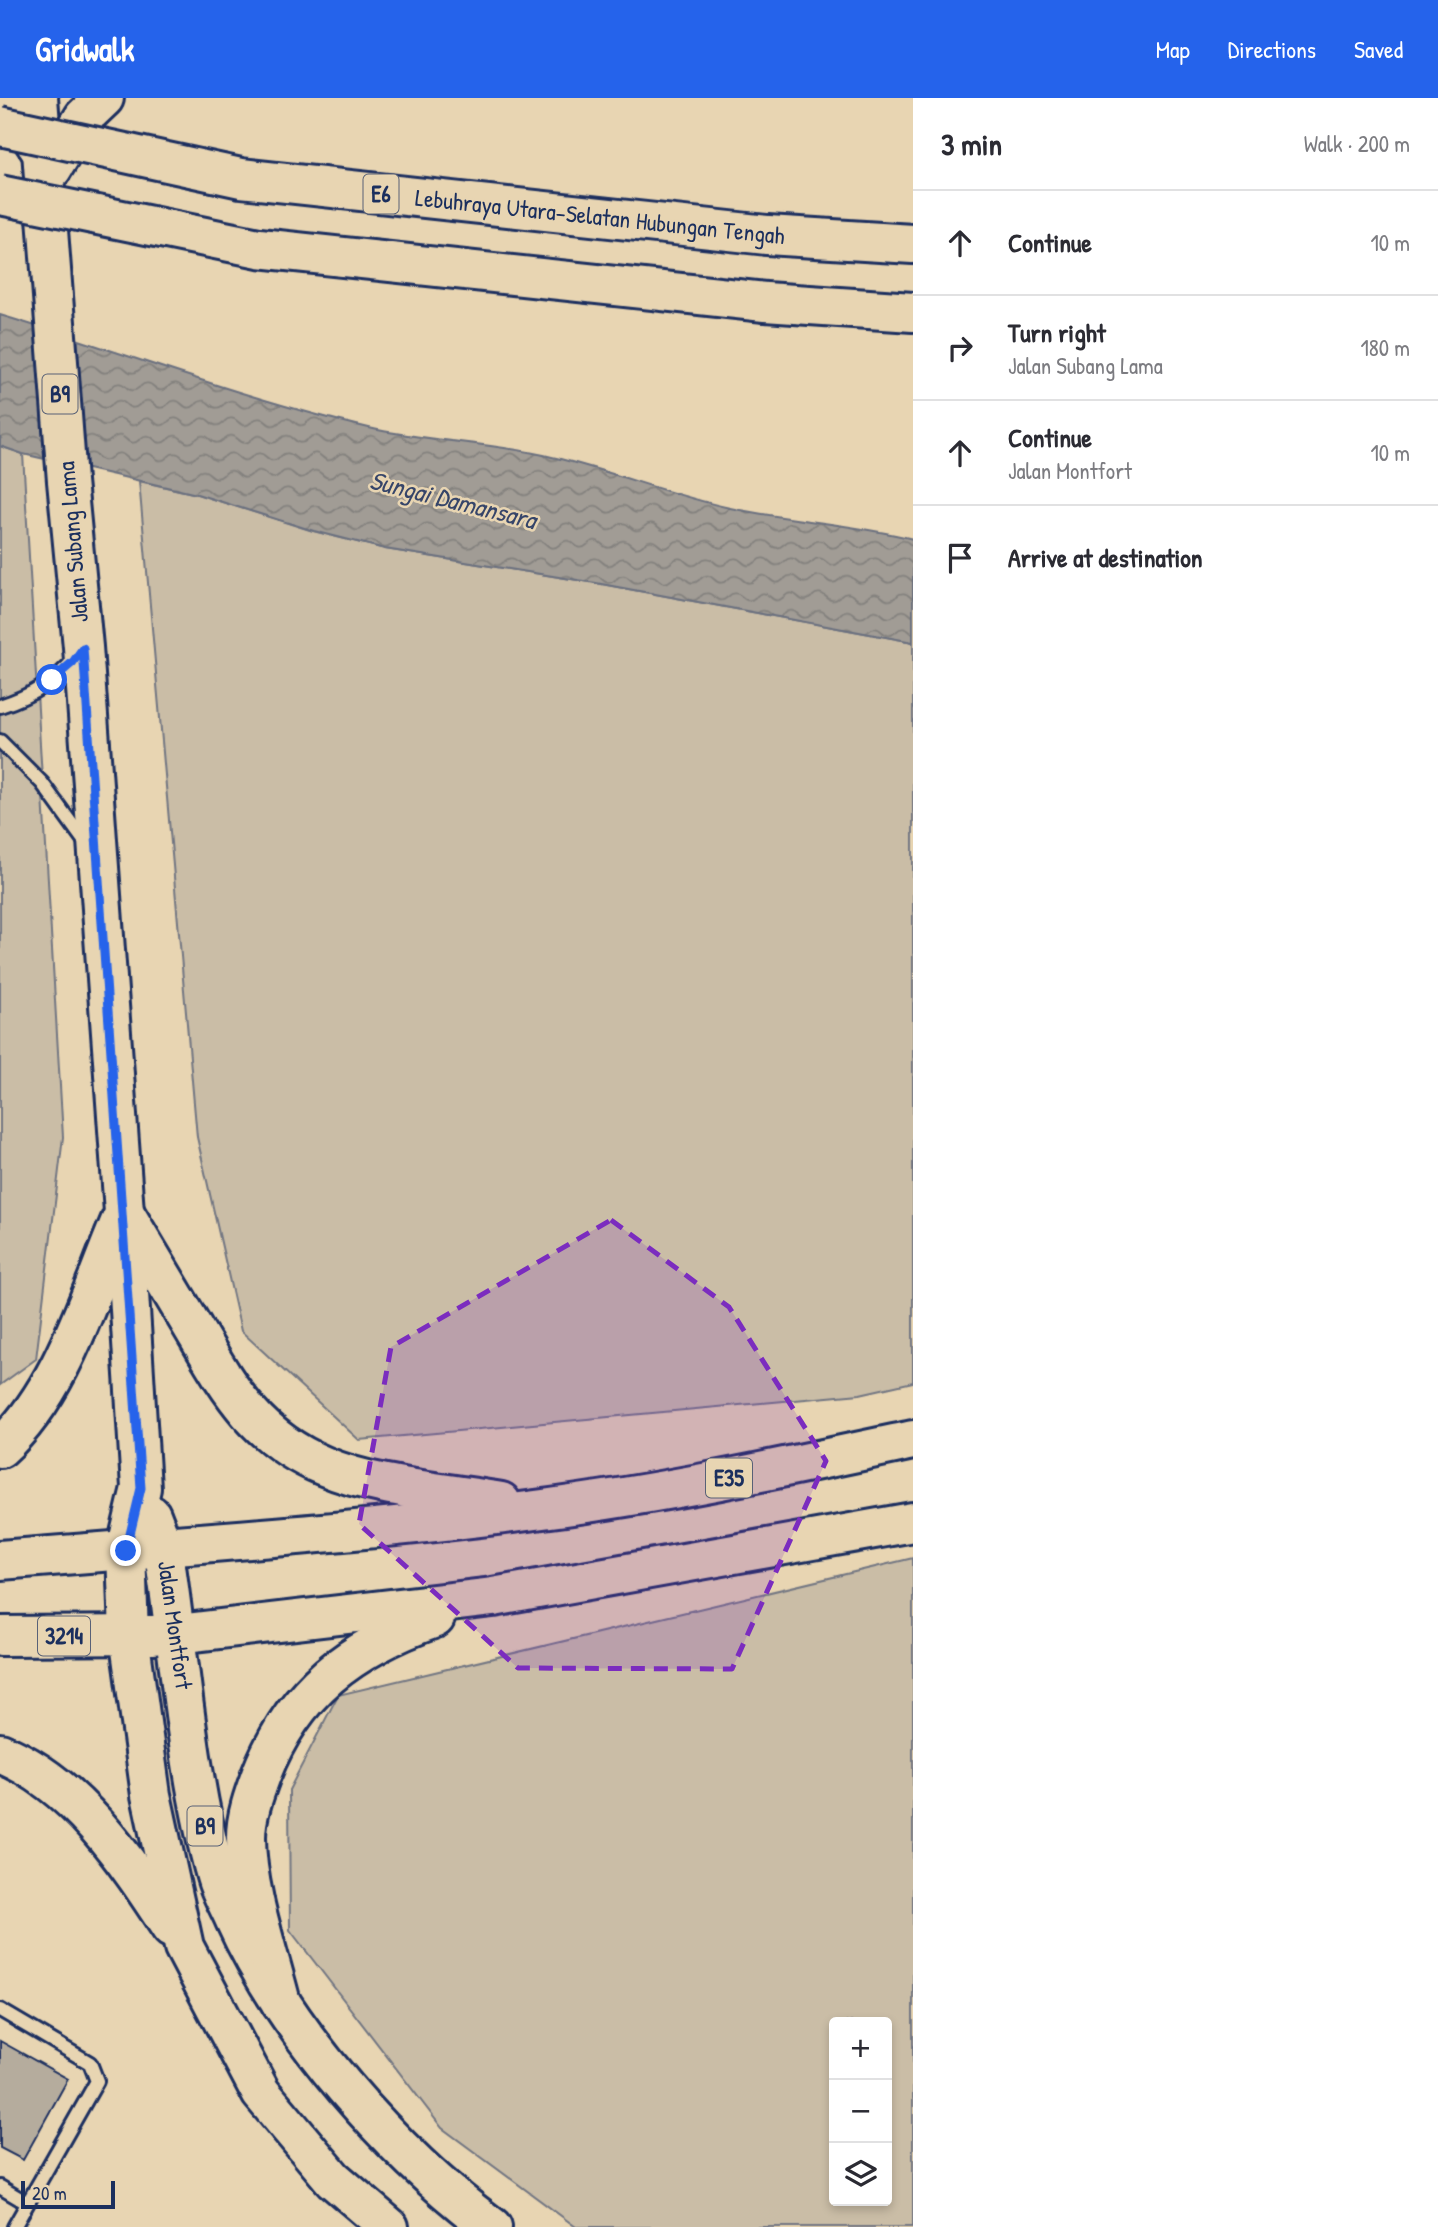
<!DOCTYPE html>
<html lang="en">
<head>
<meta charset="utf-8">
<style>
  :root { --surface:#fff; --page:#f2f2f3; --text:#2b2b33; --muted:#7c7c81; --line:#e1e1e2; --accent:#2563eb }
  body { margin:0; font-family:"Patrick Hand",sans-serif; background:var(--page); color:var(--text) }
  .controls { position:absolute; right:21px; bottom:21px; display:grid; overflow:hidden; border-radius:7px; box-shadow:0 4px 10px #0003 }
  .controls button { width:63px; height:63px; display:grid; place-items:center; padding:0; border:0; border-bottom:2px solid var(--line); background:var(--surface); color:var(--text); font:35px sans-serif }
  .scale { position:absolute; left:21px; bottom:18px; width:94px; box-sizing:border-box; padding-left:7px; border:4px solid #1b2f5e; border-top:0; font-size:19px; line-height:24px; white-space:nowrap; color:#1b2f5e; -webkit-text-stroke:5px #e8d5b2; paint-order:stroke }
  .stop { position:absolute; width:21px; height:21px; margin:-16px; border:5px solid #2563eb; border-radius:50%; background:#fff }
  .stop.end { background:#2563eb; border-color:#fff; box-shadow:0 2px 7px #0008 }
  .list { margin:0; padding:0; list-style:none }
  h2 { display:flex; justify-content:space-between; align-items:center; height:91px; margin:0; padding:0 28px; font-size:30px }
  h2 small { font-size:23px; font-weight:400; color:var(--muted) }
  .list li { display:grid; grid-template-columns:46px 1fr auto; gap:21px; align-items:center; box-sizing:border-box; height:105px; padding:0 28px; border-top:2px solid var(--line) }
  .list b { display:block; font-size:26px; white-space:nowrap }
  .list p { margin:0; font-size:23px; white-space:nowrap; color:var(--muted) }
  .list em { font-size:23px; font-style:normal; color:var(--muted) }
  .icon { flex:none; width:38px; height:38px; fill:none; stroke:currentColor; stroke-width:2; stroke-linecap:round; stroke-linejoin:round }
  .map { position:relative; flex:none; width:913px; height:2129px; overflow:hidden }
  header { display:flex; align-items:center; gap:42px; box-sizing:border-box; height:98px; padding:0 35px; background:var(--accent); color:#fff }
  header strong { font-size:33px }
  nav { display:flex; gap:38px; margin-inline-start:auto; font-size:24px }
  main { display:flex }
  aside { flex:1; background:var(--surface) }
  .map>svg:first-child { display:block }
  .green { fill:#cabda6; stroke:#727682; stroke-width:2; fill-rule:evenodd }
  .water { fill:url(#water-waves); stroke:#6b707f; stroke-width:2 }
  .building { fill:#b5ac9d; stroke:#1b2f5e; stroke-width:2 }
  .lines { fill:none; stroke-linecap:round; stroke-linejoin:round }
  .service-casing { stroke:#1b2f5e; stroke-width:18 }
  .primary-casing { stroke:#1b2f5e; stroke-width:44 }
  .motorway-casing { stroke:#1b2f5e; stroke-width:44 }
  .service { stroke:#e8d5b2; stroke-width:12 }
  .primary { stroke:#e8d5b2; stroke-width:38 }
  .motorway { stroke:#e8d5b2; stroke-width:38 }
  .motorway-bridge-casing { stroke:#1b2f5e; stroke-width:44; stroke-linecap:butt }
  .motorway-bridge { stroke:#e8d5b2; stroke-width:38 }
  .route { stroke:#2563eb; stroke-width:9 }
  .marked { fill:#7b2cbf; fill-opacity:0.2; stroke:#7b2cbf; stroke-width:5; stroke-dasharray:14 9; stroke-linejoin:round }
  .labels { text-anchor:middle; stroke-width:5; stroke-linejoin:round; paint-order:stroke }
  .shield { fill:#e8d5b2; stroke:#586177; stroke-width:2 }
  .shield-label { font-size:23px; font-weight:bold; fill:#1b2f5e }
  .street-label { font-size:24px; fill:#1b2f5e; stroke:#e8d5b2 }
  .water-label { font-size:26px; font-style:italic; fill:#364569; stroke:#e8d5b2 }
</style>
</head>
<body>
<header>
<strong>Gridwalk</strong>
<nav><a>Map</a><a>Directions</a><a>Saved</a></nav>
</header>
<main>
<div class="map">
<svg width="913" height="2129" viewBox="0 0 913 2129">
  <defs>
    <pattern id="water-waves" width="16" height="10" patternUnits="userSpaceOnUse" patternTransform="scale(1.75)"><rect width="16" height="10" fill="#a19c95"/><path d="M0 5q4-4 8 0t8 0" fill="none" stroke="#82807d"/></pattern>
  </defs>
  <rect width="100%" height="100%" fill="#e8d5b2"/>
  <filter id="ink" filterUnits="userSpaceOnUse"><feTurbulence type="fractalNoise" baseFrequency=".0143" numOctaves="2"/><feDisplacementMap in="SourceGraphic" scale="14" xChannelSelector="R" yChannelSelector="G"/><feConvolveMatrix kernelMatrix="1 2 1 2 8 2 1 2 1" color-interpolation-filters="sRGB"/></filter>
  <g filter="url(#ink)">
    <!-- green -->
    <g class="green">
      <polygon points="0,348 23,356 63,1039 36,1261 0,1287"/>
      <polygon points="139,383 197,396 313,433 385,451 596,485 913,544 913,1284 860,1296 359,1342 241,1233 197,1039"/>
      <path d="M913,1460V2129H576L442,2030L290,1832L289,1692L338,1597ZM834,1924H887V2103H834Z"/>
    </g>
    <!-- water -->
    <path class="water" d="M0,217C123,254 244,301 369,330C430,344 492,344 552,359C612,373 670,397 730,410C791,423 853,426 913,441V544L596,485L385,451L314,433L197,396L23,356L0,348Z"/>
    <!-- building -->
    <polygon class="building" points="0,1943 68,1981 23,2062 0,2050"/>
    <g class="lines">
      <defs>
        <g id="service">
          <path d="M0,608C28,599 56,584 75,560"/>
          <polyline points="0,643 42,685 87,747"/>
          <polyline points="0,1912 90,1965 97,1983 14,2129"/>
          <polyline points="0,2089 27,2105"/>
        </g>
        <g id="primary">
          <polyline points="5,0 41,53"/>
          <polyline points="38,0 67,383 83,549 124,1114 141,1390 126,1453 129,1537 151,1697 184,1849 261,1995 333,2081 389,2129"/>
          <polyline points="52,71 84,19 104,0"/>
          <path d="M0,1350C62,1294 89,1197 121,1122"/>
          <path d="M151,1417L163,1448C180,1557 186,1672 216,1778C220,1793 229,1808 235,1822C285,1933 395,2058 492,2129"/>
          <polyline points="0,1462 151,1450"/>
          <polyline points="0,1538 154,1537"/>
          <path d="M0,1655C77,1686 127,1763 171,1830"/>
        </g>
        <g id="motorway">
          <polyline points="767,137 913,146"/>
          <polyline points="765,204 913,214"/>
          <path d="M124,1114C147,1152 169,1190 192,1228C228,1289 254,1339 324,1368C375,1390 445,1394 501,1404"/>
          <path d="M163,1448C290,1438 417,1428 543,1411C667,1395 791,1368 913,1342"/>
          <polyline points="177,1536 493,1499 913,1424"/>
          <path d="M281,1905C268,1853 246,1791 246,1739C246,1718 254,1696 261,1677C294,1592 351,1550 435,1520"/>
        </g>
      </defs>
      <!-- service casing -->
      <use href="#service" class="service-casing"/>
      <!-- primary casing -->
      <use href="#primary" class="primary-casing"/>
      <!-- motorway casing -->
      <use href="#motorway" class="motorway-casing"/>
      <!-- service -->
      <use href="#service" class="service"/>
      <!-- primary -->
      <use href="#primary" class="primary"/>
      <!-- motorway -->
      <use href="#motorway" class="motorway"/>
      <defs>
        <g id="motorway-bridge">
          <polyline points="0,28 241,80 767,137"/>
          <polyline points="0,97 259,150 765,204"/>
        </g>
      </defs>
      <!-- motorway-bridge casing -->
      <use href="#motorway-bridge" class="motorway-bridge-casing"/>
      <!-- motorway-bridge -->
      <use href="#motorway-bridge" class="motorway-bridge"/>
    </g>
  </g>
  <g class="lines" filter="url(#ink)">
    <!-- route -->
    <polyline class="route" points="52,582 73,564 83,550 141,1390 126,1453"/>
  </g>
  <!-- marked area -->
  <path class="marked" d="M611,1122L729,1209L826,1363L732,1571L518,1570L359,1426L391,1249Z"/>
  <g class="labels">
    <!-- shield labels -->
    <g class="shield">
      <rect x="363.5" y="76.5" width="35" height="39" rx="5"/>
      <rect x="42.5" y="276.5" width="35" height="39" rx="5"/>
      <rect x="706" y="1360.5" width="46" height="39" rx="5"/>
      <rect x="38" y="1518.5" width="52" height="39" rx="5"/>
      <rect x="187.5" y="1708.5" width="35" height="39" rx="5"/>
    </g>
    <g class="shield-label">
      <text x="381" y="104">E6</text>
      <text x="60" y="304">B9</text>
      <text x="729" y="1388">E35</text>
      <text x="64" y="1546">3214</text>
      <text x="205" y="1736">B9</text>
    </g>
    <!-- street labels -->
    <g class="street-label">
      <text transform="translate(600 119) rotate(6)" y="8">Lebuhraya Utara–Selatan Hubungan Tengah</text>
      <text transform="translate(73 444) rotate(-95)" y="8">Jalan Subang Lama</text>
      <text transform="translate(175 1527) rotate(82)" y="8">Jalan Montfort</text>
    </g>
    <!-- water labels -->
    <g class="water-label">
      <text transform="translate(453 402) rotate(14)" y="9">Sungai Damansara</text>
    </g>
  </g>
</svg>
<div class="controls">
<button>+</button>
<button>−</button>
<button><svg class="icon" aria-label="layers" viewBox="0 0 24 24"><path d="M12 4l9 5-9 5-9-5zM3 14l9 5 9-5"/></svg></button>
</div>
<div class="scale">20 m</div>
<div class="stop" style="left:52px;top:582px"></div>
<div class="stop end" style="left:126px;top:1453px"></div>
</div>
<aside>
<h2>3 min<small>Walk · 200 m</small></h2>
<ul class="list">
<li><svg class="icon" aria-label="ahead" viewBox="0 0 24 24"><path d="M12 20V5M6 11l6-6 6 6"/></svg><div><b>Continue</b></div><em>10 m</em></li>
<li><svg class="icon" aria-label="right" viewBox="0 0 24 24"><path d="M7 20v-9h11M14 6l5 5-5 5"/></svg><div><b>Turn right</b><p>Jalan Subang Lama</p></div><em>180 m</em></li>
<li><svg class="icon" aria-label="ahead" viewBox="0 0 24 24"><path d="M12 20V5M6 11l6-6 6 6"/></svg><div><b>Continue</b><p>Jalan Montfort</p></div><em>10 m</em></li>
<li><svg class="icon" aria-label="arrive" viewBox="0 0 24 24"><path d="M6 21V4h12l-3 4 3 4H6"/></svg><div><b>Arrive at destination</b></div></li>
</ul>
</aside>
</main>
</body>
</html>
